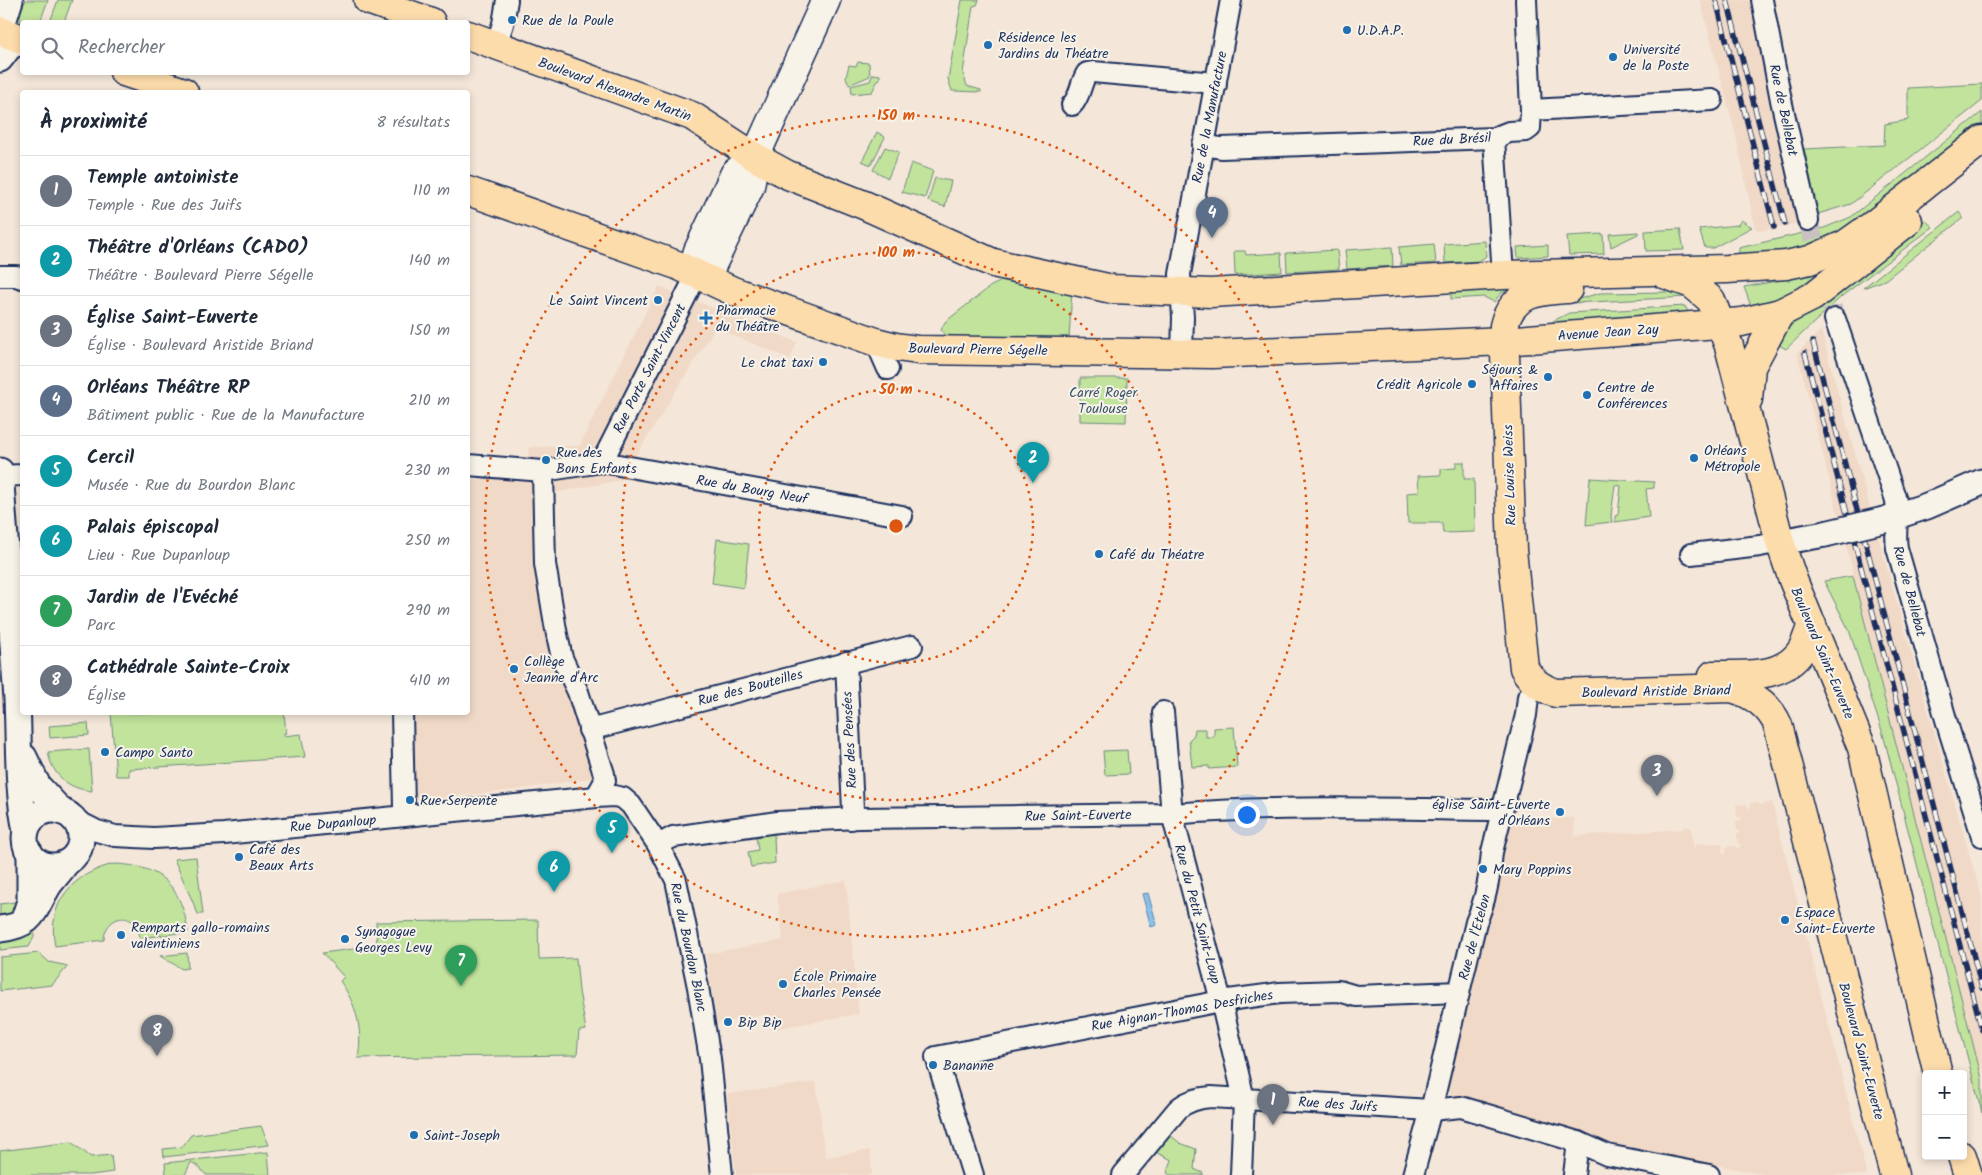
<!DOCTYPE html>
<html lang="fr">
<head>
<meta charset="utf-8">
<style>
  :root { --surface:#fff; --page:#f2f2f3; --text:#1f2937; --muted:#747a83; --line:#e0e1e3; --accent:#1f6fb2 }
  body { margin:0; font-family:Kalam,sans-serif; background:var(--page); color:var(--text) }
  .controls { position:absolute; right:15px; bottom:15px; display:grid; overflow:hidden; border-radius:5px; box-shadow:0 2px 8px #0003 }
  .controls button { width:45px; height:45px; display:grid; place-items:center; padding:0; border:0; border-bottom:1px solid var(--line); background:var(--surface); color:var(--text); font:25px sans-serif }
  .you { position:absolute; left:1246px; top:814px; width:18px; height:18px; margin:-12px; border:4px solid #fff; border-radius:50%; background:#1a73e8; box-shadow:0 0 0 8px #1a73e833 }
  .badge { display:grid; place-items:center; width:32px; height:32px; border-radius:50%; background:var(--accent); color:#fff; font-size:16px; font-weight:700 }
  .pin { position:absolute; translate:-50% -41px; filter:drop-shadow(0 1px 2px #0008) }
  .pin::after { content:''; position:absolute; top:26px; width:18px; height:15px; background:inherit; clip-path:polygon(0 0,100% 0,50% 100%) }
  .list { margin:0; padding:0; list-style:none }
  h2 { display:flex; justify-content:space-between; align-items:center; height:65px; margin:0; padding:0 20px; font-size:21px }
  h2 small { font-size:16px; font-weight:400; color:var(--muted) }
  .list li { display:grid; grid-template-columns:32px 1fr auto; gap:15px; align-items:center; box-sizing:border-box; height:70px; padding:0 20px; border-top:1px solid var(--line) }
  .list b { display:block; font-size:19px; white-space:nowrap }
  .list p { margin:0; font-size:16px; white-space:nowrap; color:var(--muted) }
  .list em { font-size:16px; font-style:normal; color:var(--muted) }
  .icon { flex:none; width:28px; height:28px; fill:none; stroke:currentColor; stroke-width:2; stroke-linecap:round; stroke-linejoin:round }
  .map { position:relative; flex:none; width:1982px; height:1175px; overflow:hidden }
  .search { position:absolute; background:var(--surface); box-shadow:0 2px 8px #0003; left:20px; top:20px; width:450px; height:55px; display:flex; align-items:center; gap:12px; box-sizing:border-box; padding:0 18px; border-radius:5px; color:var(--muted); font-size:19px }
  .panel { position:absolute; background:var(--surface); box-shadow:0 2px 8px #0003; left:20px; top:90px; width:450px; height:625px; border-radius:5px }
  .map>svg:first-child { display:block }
  .built { fill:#f1d9c7 }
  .green { fill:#c1e39c; stroke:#6e897d }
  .water { fill:#8bc0e8; stroke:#5e86b1 }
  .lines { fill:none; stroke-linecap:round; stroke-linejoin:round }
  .minor-tunnel { stroke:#c9c2c0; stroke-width:20; stroke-dasharray:20 10; stroke-linecap:butt }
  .minor-casing { stroke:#1b2f5e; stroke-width:24 }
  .tertiary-casing { stroke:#1b2f5e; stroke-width:29 }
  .secondary-casing { stroke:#1b2f5e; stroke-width:31 }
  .primary-casing { stroke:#1b2f5e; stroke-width:31 }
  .minor { stroke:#f7f3e8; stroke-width:20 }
  .tertiary { stroke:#f7f3e8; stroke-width:25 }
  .secondary { stroke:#f7f3e8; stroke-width:28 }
  .primary { stroke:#fddcac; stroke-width:28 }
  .rail-casing { stroke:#1b2f5e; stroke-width:5.5 }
  .rail { stroke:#f7f3e8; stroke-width:4; stroke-dasharray:11; stroke-linecap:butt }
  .tertiary-bridge-casing { stroke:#1b2f5e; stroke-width:29; stroke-linecap:butt }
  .tertiary-bridge { stroke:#f7f3e8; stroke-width:25 }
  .ring { fill:none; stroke:#de5710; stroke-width:2.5; stroke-dasharray:2.5 5 }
  .poi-dot { fill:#1f6fb2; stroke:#f7f3e8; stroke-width:2 }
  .labels { text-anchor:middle; stroke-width:4; stroke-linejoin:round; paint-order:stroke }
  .poi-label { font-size:14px; fill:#1b2f5e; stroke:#f7f3e8; text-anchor:start }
  .street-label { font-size:14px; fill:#1b2f5e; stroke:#f7f3e8 }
  .park-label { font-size:14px; fill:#3c536a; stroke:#f7f3e8 }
  .centre { fill:#de5710; stroke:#f7f3e8; stroke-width:2.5 }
  .ring-label { font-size:15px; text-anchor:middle; font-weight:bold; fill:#de5710; stroke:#f7f3e8; stroke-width:4; stroke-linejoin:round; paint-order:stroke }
</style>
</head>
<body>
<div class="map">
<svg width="1982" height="1175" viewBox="0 0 1982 1175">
  <rect width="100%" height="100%" fill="#f4e7d9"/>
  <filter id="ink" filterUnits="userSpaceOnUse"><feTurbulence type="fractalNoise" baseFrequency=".02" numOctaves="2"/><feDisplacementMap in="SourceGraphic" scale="10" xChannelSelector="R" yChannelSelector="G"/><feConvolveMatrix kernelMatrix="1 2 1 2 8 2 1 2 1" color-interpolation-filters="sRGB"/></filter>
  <g filter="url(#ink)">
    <!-- built -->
    <g class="built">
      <polygon points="1700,0 1751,0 1769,99 1798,223 1760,231 1755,228 1736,136"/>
      <polygon points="659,286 797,342 790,359 715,328 621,480 539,496 580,725 593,778 515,790 411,801 410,713 468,712 468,480 514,478 529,479 534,483 527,463 529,447 579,446"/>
      <polygon points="1821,330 1877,533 1982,898 1982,1080 1797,353"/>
      <polygon points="1758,802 1759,805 1772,802 1867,1175 1765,1175 1602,1142 1447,1093 1445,1090 1510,820 1574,818 1575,835 1574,835 1574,838 1575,836 1683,829 1683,827 1691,827 1694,849 1695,849 1695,844 1722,843 1723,854 1726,854 1726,847 1735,846 1736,849 1741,846 1741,844 1738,844 1737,834 1740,833 1740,831 1737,830 1736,823 1737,820 1741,820 1741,817 1737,817 1736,805 1747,804 1748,808 1750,808 1750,803"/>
      <polygon points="846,880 859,1014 774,1029 770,1014 717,1023 706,954 783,940 777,894"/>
      <polygon points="816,1082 822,1124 820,1125 826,1157 870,1150 872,1175 736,1175 727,1094"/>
    </g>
    <!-- green -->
    <g class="green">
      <path d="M26,0H48L40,22H22V25C17,15 21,9 26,0Z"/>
      <polygon points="58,0 72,0 64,22 50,22"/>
      <polygon points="962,0 979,0 977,5 973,6 963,73 967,86 981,90 981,92 952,91 948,79"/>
      <polygon points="858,62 869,63 870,76 849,85 846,77 849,65 856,66"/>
      <polygon points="873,74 880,75 880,79 878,80 872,92 852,94 851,86 870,81"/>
      <polygon points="1982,84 1982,101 1851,204 1818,214 1804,149 1884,145 1885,124 1908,120 1908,88"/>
      <polygon points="1982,112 1982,126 1858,227 1828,242 1786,254 1739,255 1739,248 1824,228 1851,217"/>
      <polygon points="877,132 885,137 871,165 862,161"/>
      <polygon points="885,147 899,152 888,178 873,170"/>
      <polygon points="911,163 933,171 925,198 902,192"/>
      <polygon points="935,178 951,181 945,207 928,201"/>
      <polygon points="1959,212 1963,218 1885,280 1863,288"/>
      <polygon points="1741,220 1752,227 1713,248 1705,248 1699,229 1738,225"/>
      <polygon points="1925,220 1933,227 1842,296 1786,349 1774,342 1780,334"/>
      <polygon points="1680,229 1684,250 1646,251 1645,231"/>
      <polygon points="1638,232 1638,234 1611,247 1609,234"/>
      <polygon points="1603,234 1604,254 1569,255 1567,236"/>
      <polygon points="1485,241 1486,256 1479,261 1445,263 1444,244"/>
      <polygon points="1434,244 1436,263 1401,265 1399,247"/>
      <polygon points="1869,244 1786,299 1752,309 1744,287 1782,280 1810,272"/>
      <polygon points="1548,245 1548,256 1518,258 1517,247"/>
      <polygon points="1392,247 1393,266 1347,269 1345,250"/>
      <polygon points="1337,250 1339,269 1287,272 1286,253"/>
      <polygon points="1234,251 1245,251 1246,255 1281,253 1282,272 1235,275"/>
      <polygon points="1006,279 1072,291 1069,338 945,336 941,330 945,322 991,286"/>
      <polygon points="1509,288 1510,289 1500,294 1494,302 1484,297 1451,299 1451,291"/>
      <polygon points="1668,292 1688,297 1572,303 1572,301 1600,293"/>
      <polygon points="1685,306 1690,316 1553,325 1553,321 1569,313"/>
      <polygon points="1080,378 1127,378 1126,422 1080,421"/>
      <polygon points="1456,462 1464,462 1464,479 1474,479 1475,532 1443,533 1442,523 1408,523 1407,493 1419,492 1418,476 1441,475 1441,469 1456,468"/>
      <polygon points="1590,478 1654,482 1654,488 1646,489 1649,517 1615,522 1615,516 1618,515 1621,486 1615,485 1611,516 1612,522 1586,525"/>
      <polygon points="717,539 749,544 744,588 712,583"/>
      <polygon points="1853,576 1982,1079 1982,1113 1883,734 1849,630 1824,581"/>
      <polygon points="111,713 284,713 286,733 284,733 284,736 301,734 305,757 129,769 129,776 116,776"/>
      <polygon points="88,723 89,735 50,738 49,726"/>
      <polygon points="1234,727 1237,767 1209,769 1209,766 1192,767 1189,740 1194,735 1195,729 1206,729 1206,737 1214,737 1214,728"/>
      <path d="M89,749L92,791C68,789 52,775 48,752Z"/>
      <polygon points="1127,750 1129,774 1105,775 1103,751"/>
      <polygon points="774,834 775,863 751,867 748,852 758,850 756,836"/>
      <polygon points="196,857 203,914 198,914 174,859"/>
      <path d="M114,864C161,865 182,887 188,932L140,938C139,934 139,929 137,926C124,909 104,922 104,940L55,946C46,902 74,873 114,864Z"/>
      <polygon points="22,901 12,914 0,918 0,904"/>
      <path d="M538,920L539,959L576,958L579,991L586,1030L579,1031L577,1055L358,1058C363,1030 357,1005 340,981L344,977L322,953L377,946L376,922Z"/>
      <polygon points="34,926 34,937 29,947 0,950 0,939"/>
      <polygon points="39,953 49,962 68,966 52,985 0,991 0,957"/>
      <polygon points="187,953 188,968 182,969 160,956"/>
      <polygon points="261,1126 269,1145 164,1157 163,1149 182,1147 191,1135"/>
      <polygon points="1165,1131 1180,1143 1196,1149 1194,1169 1203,1173 1203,1175 1170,1175 1167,1173 1172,1160 1151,1150"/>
      <polygon points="71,1142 91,1157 111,1155 113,1172 91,1175 0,1175 0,1151"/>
      <polygon points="268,1152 270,1175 206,1175 199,1167 191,1162 185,1175 166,1175 165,1163"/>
    </g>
    <!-- water -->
    <polygon class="water" points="1148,893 1157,925 1151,927 1142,894"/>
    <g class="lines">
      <!-- minor-tunnel -->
      <polyline class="minor-tunnel" points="1808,220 1835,319"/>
      <defs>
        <g id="minor">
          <polyline points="1526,0 1531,110"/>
          <polyline points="1762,0 1781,100 1808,220"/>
          <polyline points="496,45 503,24 507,0"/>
          <path d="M1072,105C1081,96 1080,83 1087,73L1093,72L1204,82L1216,85"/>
          <polyline points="1494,138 1503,275"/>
          <polyline points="1203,145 1221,148 1494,138 1509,132 1526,131 1530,128 1531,110 1712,100"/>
          <polyline points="0,276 16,276 22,278"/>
          <path d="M1835,319L1895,497C1900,514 1894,531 1897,548L1949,730L1982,836"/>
          <polyline points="876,342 888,369"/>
          <polyline points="1182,353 1183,317 1180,274 1231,0"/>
          <polyline points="602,462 697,274"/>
          <polyline points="468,465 543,471 602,462 902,516"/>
          <polyline points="543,471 545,564 556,630 562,658 578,692 604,774 605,781 596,797"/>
          <polyline points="0,476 22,475"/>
          <polyline points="1691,554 1760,546 1780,542"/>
          <polyline points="846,662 853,810 851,819"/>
          <polyline points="402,712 404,807"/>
          <polyline points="1163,712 1172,814 1221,1001 1244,1099 1241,1175"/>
          <polyline points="589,730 912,646"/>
          <polyline points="73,819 97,831 115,836 154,838 224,834 596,797 614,796 623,798 631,805 658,845 676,880 698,987 710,1059 722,1175"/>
          <path d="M658,845L673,837L777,822L859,818L1172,814C1281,805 1392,809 1502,810"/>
          <polyline points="973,1175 936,1057 1221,1001 1280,993 1339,991 1356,996 1459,992"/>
          <path d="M1123,1175L1178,1109C1187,1101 1198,1098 1211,1097L1431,1110L1461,1107L1578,1142L1607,1155L1709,1175"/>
          <path d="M1413,1175L1431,1110L1476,922C1486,900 1490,876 1492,852L1526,715L1528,697L1537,685"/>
          <polyline points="1574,1175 1578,1142"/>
        </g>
        <g id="tertiary">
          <polyline points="0,32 10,0"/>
          <polyline points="0,59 10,46 22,42"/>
          <path d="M0,471C6,547 12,623 17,699C19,742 17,788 26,831"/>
          <polyline points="1884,520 1927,506 1982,482"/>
          <polyline points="1780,542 1825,534"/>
          <polyline points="24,757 38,786 62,812"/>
          <circle cx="53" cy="838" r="28"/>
          <polyline points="25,916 30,901 30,853"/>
          <path d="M0,929C35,925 33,911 49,885C54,878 61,871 66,863"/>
        </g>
        <polyline id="secondary" points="755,157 735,173 698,251 694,264 697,274 710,269 750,186 755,157 826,0"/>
        <g id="primary">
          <polyline points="368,0 431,22"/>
          <polyline points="0,31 22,39"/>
          <polyline points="468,35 692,116 755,157 788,175 864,205 993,263 1112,289 1211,293 1503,275 1727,269 1786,265 1810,260 1846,244 1873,225 1982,140"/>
          <polyline points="124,72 184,92"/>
          <polyline points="468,191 677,265 733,291 876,342 896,347 918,350 1213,354 1504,341 1742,322 1780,313 1812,297 1908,221"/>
          <polyline points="1664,274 1692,284 1711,300 1729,346 1780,542 1793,580 1862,748 1938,1074"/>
          <path d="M1568,289C1539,291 1512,292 1504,326L1512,550L1524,668C1532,682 1541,688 1556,693L1732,688C1753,694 1769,705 1778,725L1894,1175"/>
          <polyline points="1748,399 1751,367 1780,313"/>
          <path d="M1713,675C1743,674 1782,680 1801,651C1806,643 1808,634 1812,625"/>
          <polyline points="1962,1156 1968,1175"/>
        </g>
      </defs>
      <!-- minor casing -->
      <use href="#minor" class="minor-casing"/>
      <!-- tertiary casing -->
      <use href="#tertiary" class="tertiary-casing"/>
      <!-- secondary casing -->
      <use href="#secondary" class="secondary-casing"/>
      <!-- primary casing -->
      <use href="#primary" class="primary-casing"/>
      <!-- minor -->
      <use href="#minor" class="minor"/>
      <!-- tertiary -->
      <use href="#tertiary" class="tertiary"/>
      <!-- secondary -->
      <use href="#secondary" class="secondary"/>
      <!-- primary -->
      <use href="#primary" class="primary"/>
      <defs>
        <g id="rail">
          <polyline points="1716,0 1774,227"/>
          <polyline points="1727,0 1785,224"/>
          <polyline points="1813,342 1982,988"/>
          <polyline points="1805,353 1982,1030"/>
        </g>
      </defs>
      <!-- rail casing -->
      <use href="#rail" class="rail-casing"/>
      <!-- rail -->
      <use href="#rail" class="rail"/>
      <defs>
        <polyline id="tertiary-bridge" points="1825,534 1884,520"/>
      </defs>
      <!-- tertiary-bridge casing -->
      <use href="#tertiary-bridge" class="tertiary-bridge-casing"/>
      <!-- tertiary-bridge -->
      <use href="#tertiary-bridge" class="tertiary-bridge"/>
    </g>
  </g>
  <!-- distance rings -->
  <g class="ring">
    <circle cx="896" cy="526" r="137"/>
    <circle cx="896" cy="526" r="274"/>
    <circle cx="896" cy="526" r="411"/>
  </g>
  <!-- markers -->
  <g class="poi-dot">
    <circle cx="512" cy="20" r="5"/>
    <circle cx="1347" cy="30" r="5"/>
    <circle cx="988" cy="45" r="5"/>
    <circle cx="1613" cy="57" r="5"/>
    <circle cx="658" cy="300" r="5"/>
    <path d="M703.5 310.5h5v5h5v5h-5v5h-5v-5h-5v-5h5z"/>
    <circle cx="823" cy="362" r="5"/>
    <circle cx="1548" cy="377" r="5"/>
    <circle cx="1472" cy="384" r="5"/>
    <circle cx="1587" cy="395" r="5"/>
    <circle cx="1694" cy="458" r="5"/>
    <circle cx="546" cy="460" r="5"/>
    <circle cx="1099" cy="554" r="5"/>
    <circle cx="514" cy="669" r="5"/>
    <circle cx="105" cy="752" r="5"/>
    <circle cx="410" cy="800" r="5"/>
    <circle cx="1560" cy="812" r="5"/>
    <circle cx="239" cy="857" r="5"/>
    <circle cx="1483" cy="869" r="5"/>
    <circle cx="1785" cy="920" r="5"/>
    <circle cx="121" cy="935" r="5"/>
    <circle cx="345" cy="939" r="5"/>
    <circle cx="783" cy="984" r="5"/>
    <circle cx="728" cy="1022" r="5"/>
    <circle cx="933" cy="1065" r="5"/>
    <circle cx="414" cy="1135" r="5"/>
  </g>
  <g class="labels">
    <!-- poi labels -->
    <g class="poi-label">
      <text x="522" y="25">Rue de la Poule</text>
      <text x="1357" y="35">U.D.A.P.</text>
      <text x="998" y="42">Résidence les<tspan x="998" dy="16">Jardins du Théatre</tspan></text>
      <text x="1623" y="54">Université<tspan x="1623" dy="16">de la Poste</tspan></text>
      <text x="648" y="305" text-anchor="end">Le Saint Vincent</text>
      <text x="716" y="315">Pharmacie<tspan x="716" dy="16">du Théâtre</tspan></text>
      <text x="813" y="367" text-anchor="end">Le chat taxi</text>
      <text x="1538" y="374" text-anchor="end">Séjours &amp;<tspan x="1538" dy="16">Affaires</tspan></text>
      <text x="1462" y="389" text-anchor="end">Crédit Agricole</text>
      <text x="1597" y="392">Centre de<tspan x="1597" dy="16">Conférences</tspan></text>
      <text x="1704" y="455">Orléans<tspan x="1704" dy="16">Métropole</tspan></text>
      <text x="556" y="457">Rue des<tspan x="556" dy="16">Bons Enfants</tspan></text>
      <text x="1109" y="559">Café du Théatre</text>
      <text x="524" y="666">Collège<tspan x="524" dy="16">Jeanne d'Arc</tspan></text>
      <text x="115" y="757">Campo Santo</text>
      <text x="420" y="805">Rue Serpente</text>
      <text x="1550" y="809" text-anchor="end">église Saint-Euverte<tspan x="1550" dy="16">d'Orléans</tspan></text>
      <text x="249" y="854">Café des<tspan x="249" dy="16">Beaux Arts</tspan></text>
      <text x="1493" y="874">Mary Poppins</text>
      <text x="1795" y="917">Espace<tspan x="1795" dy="16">Saint-Euverte</tspan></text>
      <text x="131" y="932">Remparts gallo-romains<tspan x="131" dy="16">valentiniens</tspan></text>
      <text x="355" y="936">Synagogue<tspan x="355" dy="16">Georges Levy</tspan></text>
      <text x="793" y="981">École Primaire<tspan x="793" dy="16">Charles Pensée</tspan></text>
      <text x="738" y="1027">Bip Bip</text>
      <text x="943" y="1070">Bananne</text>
      <text x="424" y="1140">Saint-Joseph</text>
    </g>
    <!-- street labels -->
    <g class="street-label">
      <text transform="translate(615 89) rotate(20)" y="5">Boulevard Alexandre Martin</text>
      <text transform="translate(1784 110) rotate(78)" y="5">Rue de Bellebat</text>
      <text transform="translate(1209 117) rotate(-79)" y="5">Rue de la Manufacture</text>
      <text transform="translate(1452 139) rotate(-3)" y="5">Rue du Brésil</text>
      <text transform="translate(1608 332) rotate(-4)" y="5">Avenue Jean Zay</text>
      <text transform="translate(978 349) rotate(1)" y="5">Boulevard Pierre Ségelle</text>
      <text transform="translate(649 368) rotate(-63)" y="5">Rue Porte Saint-Vincent</text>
      <text transform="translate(1509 475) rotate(-92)" y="5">Rue Louise Weiss</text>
      <text transform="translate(752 489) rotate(10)" y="5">Rue du Bourg Neuf</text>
      <text transform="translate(1910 591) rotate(75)" y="5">Rue de Bellebat</text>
      <text transform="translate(1823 653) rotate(67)" y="5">Boulevard Saint-Euverte</text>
      <text transform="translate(750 687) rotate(-15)" y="5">Rue des Bouteilles</text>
      <text transform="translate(1656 691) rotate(-1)" y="5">Boulevard Aristide Briand</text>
      <text transform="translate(849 740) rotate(-93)" y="5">Rue des Pensées</text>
      <text transform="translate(1078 815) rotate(-1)" y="5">Rue Saint-Euverte</text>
      <text transform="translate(333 823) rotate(-5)" y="5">Rue Dupanloup</text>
      <text transform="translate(1198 914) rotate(75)" y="5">Rue du Petit Saint-Loup</text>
      <text transform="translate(1474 937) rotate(-75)" y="5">Rue de l'Etelon</text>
      <text transform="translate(689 947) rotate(78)" y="5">Rue du Bourdon Blanc</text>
      <text transform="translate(1182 1010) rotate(-10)" y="5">Rue Aignan-Thomas Desfriches</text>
      <text transform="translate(1862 1051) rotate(75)" y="5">Boulevard Saint-Euverte</text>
      <text transform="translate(1338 1104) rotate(4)" y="5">Rue des Juifs</text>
    </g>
    <!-- park labels -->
    <g class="park-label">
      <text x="1103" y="397">Carré Roger<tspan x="1103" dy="16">Toulouse</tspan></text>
    </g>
  </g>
  <circle cx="896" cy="526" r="8" class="centre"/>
  <g class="ring-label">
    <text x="896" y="120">150 m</text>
    <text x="896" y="257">100 m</text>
    <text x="896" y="394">50 m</text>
  </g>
</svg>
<div class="controls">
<button>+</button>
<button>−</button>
</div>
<div class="you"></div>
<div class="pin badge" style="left:1273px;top:1125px;background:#6b7280">1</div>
<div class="pin badge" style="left:1033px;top:483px;background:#0f9aa8">2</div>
<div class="pin badge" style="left:1657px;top:796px;background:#6b7280">3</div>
<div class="pin badge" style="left:1212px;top:238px;background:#5c6f8a">4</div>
<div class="pin badge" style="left:612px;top:853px;background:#0f9aa8">5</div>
<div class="pin badge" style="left:554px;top:892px;background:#0f9aa8">6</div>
<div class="pin badge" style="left:461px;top:986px;background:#2e9e5b">7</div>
<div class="pin badge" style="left:157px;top:1056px;background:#6b7280">8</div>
<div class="search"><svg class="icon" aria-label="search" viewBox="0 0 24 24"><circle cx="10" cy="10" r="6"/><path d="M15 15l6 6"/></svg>Rechercher</div>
<section class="panel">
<h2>À proximité<small>8 résultats</small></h2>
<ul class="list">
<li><span class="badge" style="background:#6b7280">1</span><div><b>Temple antoiniste</b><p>Temple · Rue des Juifs</p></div><em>110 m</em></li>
<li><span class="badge" style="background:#0f9aa8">2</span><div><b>Théâtre d'Orléans (CADO)</b><p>Théâtre · Boulevard Pierre Ségelle</p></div><em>140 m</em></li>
<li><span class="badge" style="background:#6b7280">3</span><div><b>Église Saint-Euverte</b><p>Église · Boulevard Aristide Briand</p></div><em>150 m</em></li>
<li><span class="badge" style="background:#5c6f8a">4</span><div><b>Orléans Théâtre RP</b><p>Bâtiment public · Rue de la Manufacture</p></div><em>210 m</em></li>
<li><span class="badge" style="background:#0f9aa8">5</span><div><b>Cercil</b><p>Musée · Rue du Bourdon Blanc</p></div><em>230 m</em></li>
<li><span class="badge" style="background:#0f9aa8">6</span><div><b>Palais épiscopal</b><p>Lieu · Rue Dupanloup</p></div><em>250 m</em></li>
<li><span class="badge" style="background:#2e9e5b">7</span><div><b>Jardin de l'Evéché</b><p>Parc</p></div><em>290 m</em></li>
<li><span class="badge" style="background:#6b7280">8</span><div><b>Cathédrale Sainte-Croix</b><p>Église</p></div><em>410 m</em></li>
</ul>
</section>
</div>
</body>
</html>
